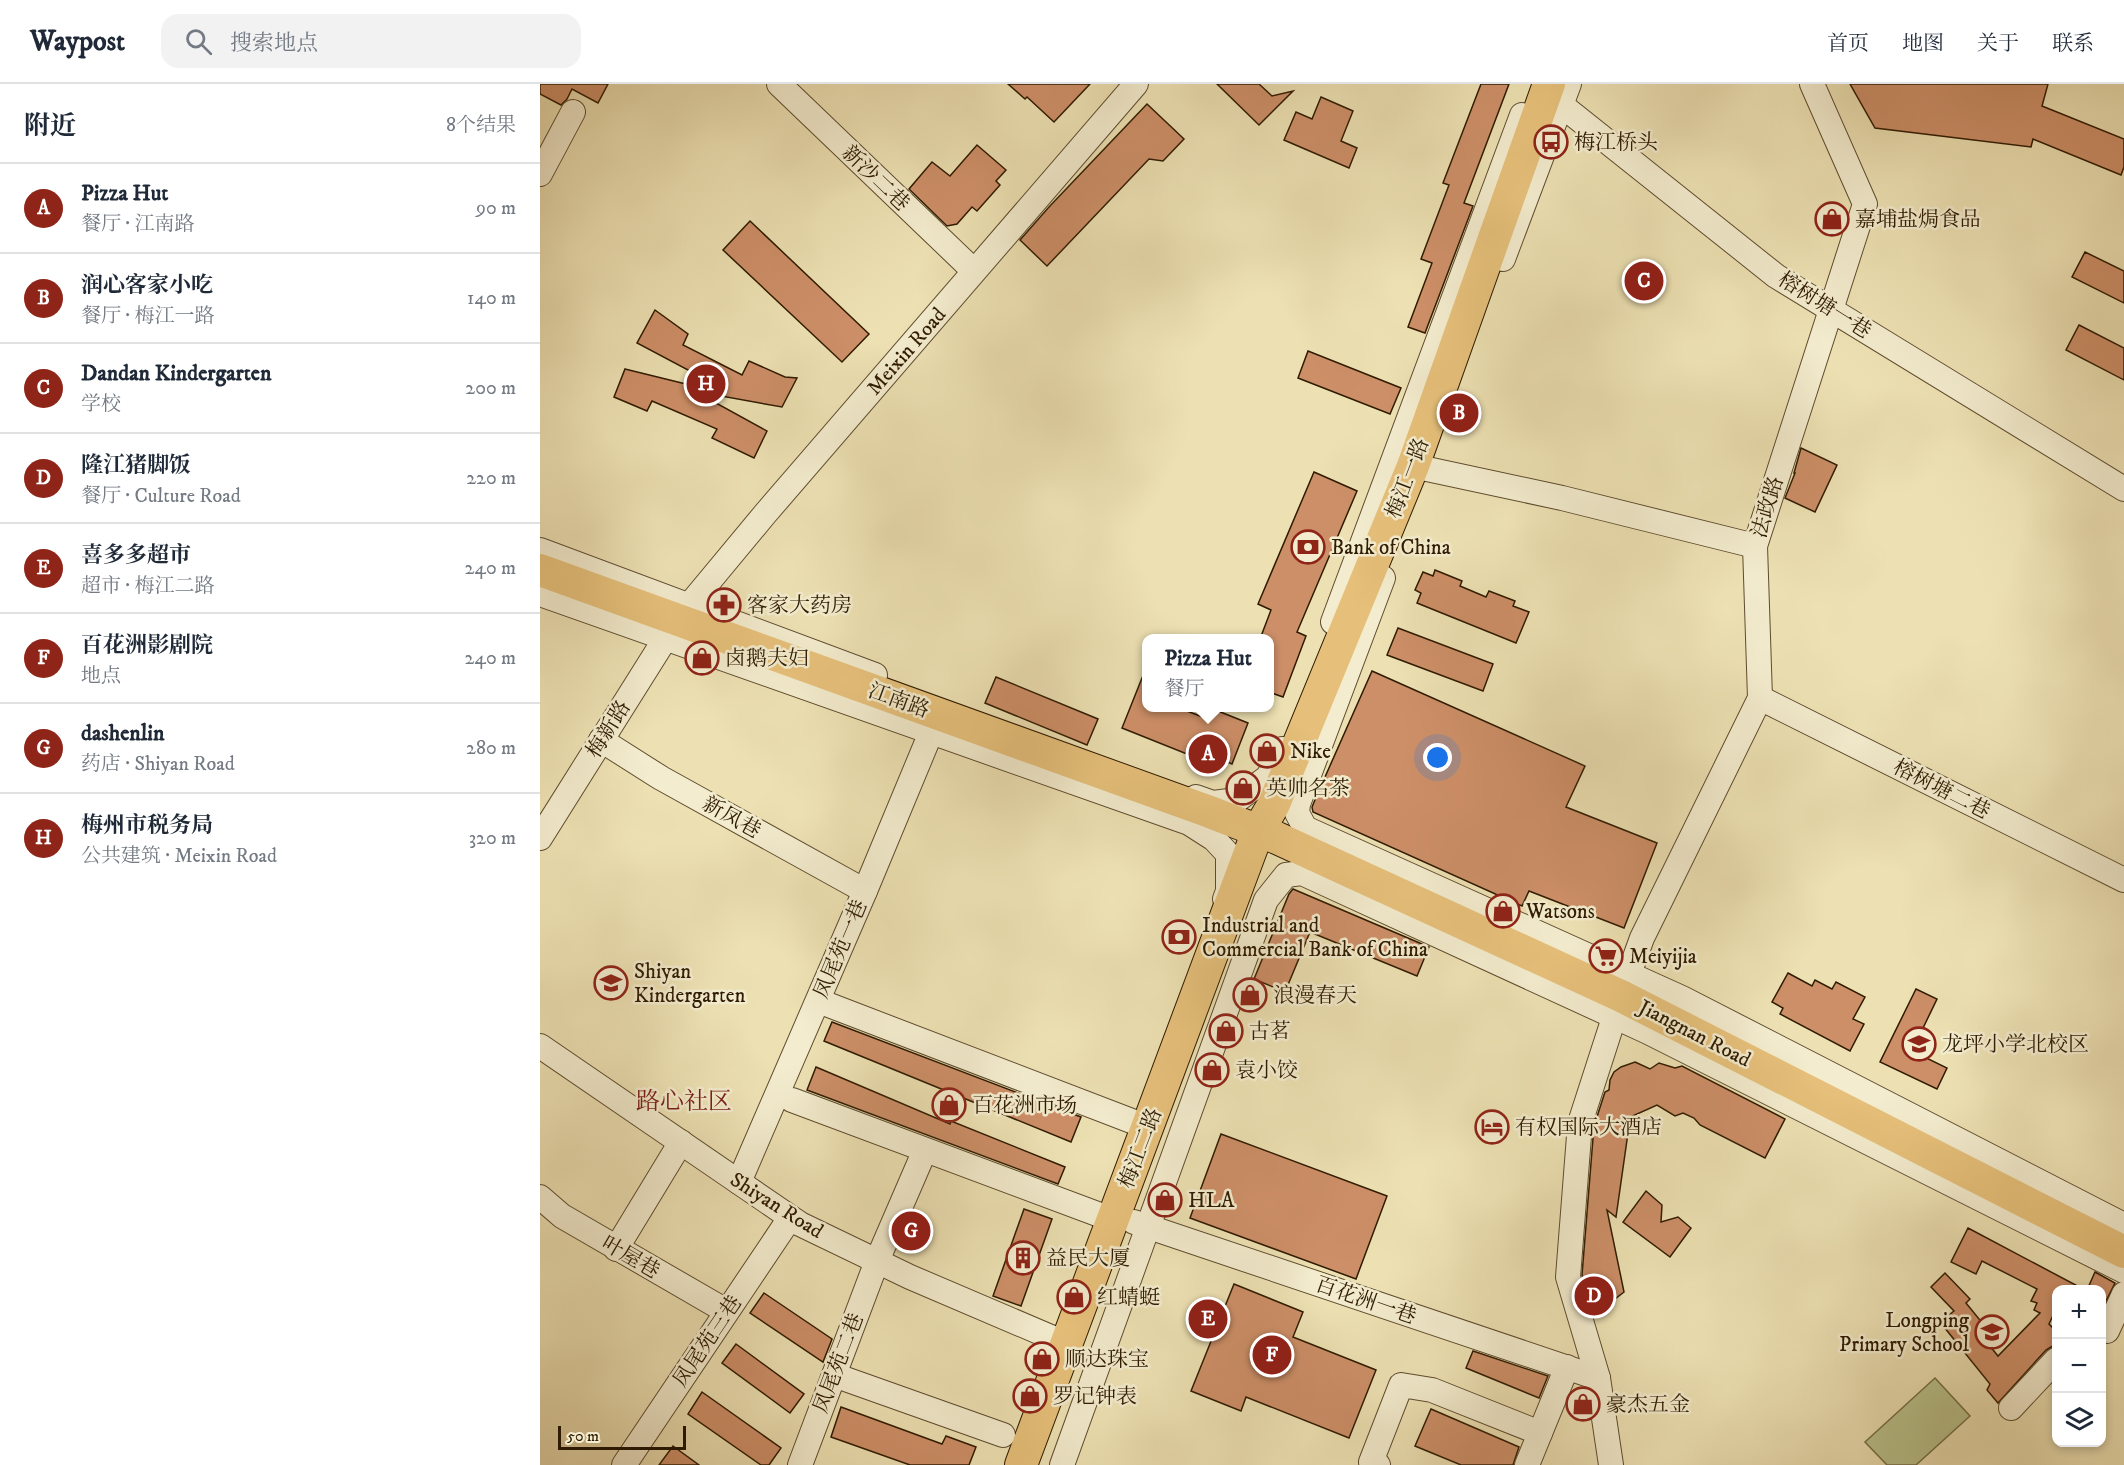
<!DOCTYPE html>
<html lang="zh">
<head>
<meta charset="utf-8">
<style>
  :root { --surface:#fff; --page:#f2f2f3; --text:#1f2937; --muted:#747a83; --line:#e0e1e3; --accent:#8f2418 }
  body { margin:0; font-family:"IM FELL DW Pica","Noto Serif SC",serif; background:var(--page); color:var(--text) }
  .controls { position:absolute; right:18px; bottom:18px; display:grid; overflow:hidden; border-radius:12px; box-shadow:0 3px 9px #0003 }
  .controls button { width:54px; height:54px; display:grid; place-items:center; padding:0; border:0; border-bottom:2px solid var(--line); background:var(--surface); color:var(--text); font:30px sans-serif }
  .scale { position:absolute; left:18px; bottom:15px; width:128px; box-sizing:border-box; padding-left:6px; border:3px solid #2f1b01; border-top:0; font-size:16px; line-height:21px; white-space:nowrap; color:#2f1b01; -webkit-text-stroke:4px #f3ecce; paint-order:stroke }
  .you { position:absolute; left:898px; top:674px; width:21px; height:21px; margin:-15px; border:4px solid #fff; border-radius:50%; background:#1a73e8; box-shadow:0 0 0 9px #1a73e833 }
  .badge { display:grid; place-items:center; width:39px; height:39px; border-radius:50%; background:var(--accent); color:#fff; font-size:20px; font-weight:700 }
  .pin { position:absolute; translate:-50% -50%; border:3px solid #fff; box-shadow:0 2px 6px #0006 }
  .popup { position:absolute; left:602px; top:550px; width:132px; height:78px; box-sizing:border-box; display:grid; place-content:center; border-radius:12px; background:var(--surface); filter:drop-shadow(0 2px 4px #0005); font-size:20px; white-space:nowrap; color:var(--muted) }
  .popup b { font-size:22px; color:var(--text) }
  .popup::after { content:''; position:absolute; left:50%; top:100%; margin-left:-12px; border:12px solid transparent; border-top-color:var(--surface) }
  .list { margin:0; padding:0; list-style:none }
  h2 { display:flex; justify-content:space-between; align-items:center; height:78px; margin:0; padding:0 24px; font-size:26px }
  h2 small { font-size:20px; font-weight:400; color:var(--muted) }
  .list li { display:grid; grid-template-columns:39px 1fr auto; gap:18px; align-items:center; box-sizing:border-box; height:90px; padding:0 24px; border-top:2px solid var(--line) }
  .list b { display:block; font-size:22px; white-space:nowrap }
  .list p { margin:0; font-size:20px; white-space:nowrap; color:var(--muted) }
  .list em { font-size:20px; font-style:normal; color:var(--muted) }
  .icon { flex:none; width:33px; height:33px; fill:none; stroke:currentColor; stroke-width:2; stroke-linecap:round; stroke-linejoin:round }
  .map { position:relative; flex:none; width:1584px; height:1381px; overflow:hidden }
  header { display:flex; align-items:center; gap:36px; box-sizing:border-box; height:84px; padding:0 30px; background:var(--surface); border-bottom:2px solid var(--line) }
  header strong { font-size:28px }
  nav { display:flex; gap:33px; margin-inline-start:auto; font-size:21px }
  .search { width:420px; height:54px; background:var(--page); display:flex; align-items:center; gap:15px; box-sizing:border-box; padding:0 21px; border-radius:18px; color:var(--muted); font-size:22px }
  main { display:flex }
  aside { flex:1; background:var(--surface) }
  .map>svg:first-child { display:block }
  .green { fill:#b9c28c; stroke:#746e46; stroke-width:1.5 }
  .building { fill:#cd8f68; stroke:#2f1b01; stroke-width:1.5 }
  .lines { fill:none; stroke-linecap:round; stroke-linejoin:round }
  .minor-casing { stroke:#5e4c2e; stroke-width:26 }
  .major-casing { stroke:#2f1b01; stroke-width:34 }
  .minor { stroke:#f3ecce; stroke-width:24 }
  .major { stroke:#e6c07a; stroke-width:32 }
  .labels { text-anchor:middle; stroke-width:5; stroke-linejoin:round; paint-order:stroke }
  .poi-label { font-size:21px; fill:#2f1b01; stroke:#f3ecce; text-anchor:start }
  .street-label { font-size:21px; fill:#2f1b01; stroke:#f3ecce }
  .quarter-label { font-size:24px; fill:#7a1f14; stroke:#f3ecce }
</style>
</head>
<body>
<header>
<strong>Waypost</strong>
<div class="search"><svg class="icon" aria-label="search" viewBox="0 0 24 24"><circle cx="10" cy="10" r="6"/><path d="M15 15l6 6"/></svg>搜索地点</div>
<nav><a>首页</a><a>地图</a><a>关于</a><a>联系</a></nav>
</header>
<main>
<aside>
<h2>附近<small>8个结果</small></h2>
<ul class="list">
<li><span class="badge">A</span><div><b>Pizza Hut</b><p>餐厅 · 江南路</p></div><em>90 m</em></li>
<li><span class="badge">B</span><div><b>润心客家小吃</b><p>餐厅 · 梅江一路</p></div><em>140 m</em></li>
<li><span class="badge">C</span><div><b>Dandan Kindergarten</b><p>学校</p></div><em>200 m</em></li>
<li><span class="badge">D</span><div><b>隆江猪脚饭</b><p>餐厅 · Culture Road</p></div><em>220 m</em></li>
<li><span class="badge">E</span><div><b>喜多多超市</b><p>超市 · 梅江二路</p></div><em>240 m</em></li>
<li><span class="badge">F</span><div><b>百花洲影剧院</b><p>地点</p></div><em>240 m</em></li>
<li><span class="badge">G</span><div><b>dashenlin</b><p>药店 · Shiyan Road</p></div><em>280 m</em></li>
<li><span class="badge">H</span><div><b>梅州市税务局</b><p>公共建筑 · Meixin Road</p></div><em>320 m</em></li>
</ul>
</aside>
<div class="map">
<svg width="1584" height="1381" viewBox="0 0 1584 1381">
  <rect width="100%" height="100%" fill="#ede1b3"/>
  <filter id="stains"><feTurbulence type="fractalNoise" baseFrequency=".00333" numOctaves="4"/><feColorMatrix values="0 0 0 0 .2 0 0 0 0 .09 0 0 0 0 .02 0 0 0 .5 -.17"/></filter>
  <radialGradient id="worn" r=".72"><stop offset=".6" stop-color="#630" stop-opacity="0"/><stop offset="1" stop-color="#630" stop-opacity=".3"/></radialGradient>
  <!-- green -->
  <polygon class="green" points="1395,1294 1430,1332 1376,1381 1347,1381 1325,1358"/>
  <!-- building -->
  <g class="building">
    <polygon points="0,0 68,0 58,19 32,5 27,15 21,21 0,10"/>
    <polygon points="468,0 550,0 514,38 487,13 485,15"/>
    <polygon points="677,0 719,0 732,12 753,7 719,41"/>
    <polygon points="941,0 969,0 924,119 933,122 885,249 868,243 892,179 881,175 909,101 903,99"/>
    <polygon points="1310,0 1508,0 1502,22 1584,55 1584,83 1581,91 1493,55 1491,63 1335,44"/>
    <polygon points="781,13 813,27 801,57 817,64 809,84 744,56 756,28 772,35"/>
    <polygon points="607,20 644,55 623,77 609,75 507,182 480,156 509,123"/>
    <polygon points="437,61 466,86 456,97 460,101 437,127 432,123 417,140 407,142 369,105 392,78 410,92"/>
    <polygon points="210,137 329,250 302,278 183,166"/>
    <polygon points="1545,168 1584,187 1584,219 1532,193"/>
    <polygon points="115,226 148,250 143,261 202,291 209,277 245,293 257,294 242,323 181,312 184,305 97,259"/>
    <polygon points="1539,241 1584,264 1584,296 1526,266"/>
    <polygon points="768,267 861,304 850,330 758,294"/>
    <polygon points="85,285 146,300 145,302 227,347 214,374 172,354 177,345 112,317 107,327 74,313"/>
    <polygon points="1261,364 1297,381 1275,428 1245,414 1255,389 1254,389"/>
    <polygon points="774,388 817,407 757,548 766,552 743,613 729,608 729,555 720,555 731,526 718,520"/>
    <polygon points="895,486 922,497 920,502 946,513 949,507 975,517 973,522 989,528 976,559 877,519 881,509 875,506 883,488 893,492"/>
    <polygon points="858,544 953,580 943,607 847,571"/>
    <polygon points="606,584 606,624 639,624 668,635 673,625 708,639 692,680 680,675 677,682 582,644"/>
    <polygon points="832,587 1045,682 1026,723 1117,759 1084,844 989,807 982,822 773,728 772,723 777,711"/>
    <polygon points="456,593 558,635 547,661 445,619"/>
    <polygon points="753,805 889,863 877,892 770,848 745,908 714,895 749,810"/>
    <polygon points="1248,889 1272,902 1275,896 1292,905 1296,898 1325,913 1313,935 1324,940 1310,967 1240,930 1243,924 1232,918"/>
    <polygon points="1376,905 1397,915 1372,967 1407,984 1397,1005 1340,978"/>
    <polygon points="292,938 541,1033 531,1058 284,957"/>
    <polygon points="1095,978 1110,985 1119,979 1135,984 1142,982 1245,1035 1225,1074 1160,1041 1154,1034 1143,1029 1135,1032 1117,1021 1088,1034 1088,1049 1076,1133 1067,1126 1084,1208 1071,1218 1051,1219 1042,1191 1054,1042 1065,1008 1069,1006 1070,996 1074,988 1081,983"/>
    <polygon points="276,983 410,1040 411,1037 525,1083 518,1100 267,1006"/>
    <polygon points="681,1050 847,1112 816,1195 650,1134"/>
    <polygon points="1106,1107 1122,1121 1121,1138 1138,1133 1151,1144 1130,1173 1083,1138"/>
    <polygon points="484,1125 512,1135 481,1222 453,1212"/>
    <polygon points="1428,1144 1545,1206 1516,1206 1516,1225 1509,1240 1516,1247 1516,1260 1506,1266 1458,1319 1447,1306 1450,1300 1400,1238 1414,1227 1391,1203 1405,1189 1430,1215 1426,1219 1444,1241 1437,1246 1458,1272 1500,1229 1494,1226 1497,1219 1491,1217 1497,1205 1442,1177 1436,1190 1411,1178"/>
    <polygon points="1555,1188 1575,1199 1562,1225 1562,1206 1547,1206"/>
    <polygon points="694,1200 763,1228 753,1253 836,1286 809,1354 706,1313 701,1327 651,1307"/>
    <polygon points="224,1209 292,1255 283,1278 210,1229"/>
    <polygon points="196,1260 264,1310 250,1329 182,1279"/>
    <polygon points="933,1267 1008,1292 999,1314 926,1284"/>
    <polygon points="162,1308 241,1364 229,1381 221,1381 148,1330"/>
    <polygon points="301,1323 402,1360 406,1352 436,1363 429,1381 370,1381 291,1353"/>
    <polygon points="891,1325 979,1363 973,1381 921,1381 875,1362"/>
    <polygon points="133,1362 159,1381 119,1381"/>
  </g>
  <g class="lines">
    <defs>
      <g id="minor">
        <polyline points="239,0 434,187"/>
        <polyline points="1010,12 1236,192 1584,405"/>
        <polyline points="0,90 33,28"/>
        <polyline points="963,175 1029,0"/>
        <polyline points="873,382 1022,414 1215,462"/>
        <polyline points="0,466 335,591"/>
        <polyline points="843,494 758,720 757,729 765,744 1142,914 1584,1141"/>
        <polyline points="0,510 649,739 674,755 688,770 688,807 685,815"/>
        <polyline points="793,538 982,31"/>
        <polyline points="1220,614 1584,796"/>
        <polyline points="61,656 121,694 325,807"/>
        <polyline points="656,713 673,719 697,716 728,693 742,665"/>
        <polyline points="0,754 137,536 225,430 596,0"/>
        <polyline points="289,921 602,1041"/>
        <polyline points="0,962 260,1140 370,1193 527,1260"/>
        <polyline points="252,1016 568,1134"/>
        <polyline points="199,1098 325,807 397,634"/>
        <polyline points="0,1113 22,1132 186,1227"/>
        <polyline points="594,1138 1058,1294"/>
        <polyline points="76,1165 141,1058"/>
        <polyline points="1562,1246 1567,1247 1584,1210"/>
        <polyline points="294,1291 463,1351"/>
        <polyline points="1471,1324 1516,1276"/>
        <polyline points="84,1381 250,1134"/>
        <polyline points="260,1381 337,1177 385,1066"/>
        <polyline points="522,1381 726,816 746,791 762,789 1106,947 1584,1187"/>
        <polyline points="838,1381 831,1378 861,1301 892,1306 1000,1349"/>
        <polyline points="987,1381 1027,1283"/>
        <polyline points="1071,1381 1058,1294 1028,1193 1040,1039 1081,912 1102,854 1220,614 1215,462 1325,120 1272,0"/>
      </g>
      <g id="major">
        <polyline points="0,486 670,728 737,754 1081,912 1584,1168"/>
        <polyline points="481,1381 718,747 734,720 873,382 1009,0"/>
      </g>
    </defs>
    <!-- minor casing -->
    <use href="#minor" class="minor-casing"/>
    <!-- major casing -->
    <use href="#major" class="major-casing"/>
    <!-- minor -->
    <use href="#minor" class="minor"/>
    <!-- major -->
    <use href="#major" class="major"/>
  </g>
  <!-- icons -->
  <defs>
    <symbol id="bus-ring" viewBox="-11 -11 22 22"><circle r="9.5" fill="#f3ecce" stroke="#8f2418" stroke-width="1.5"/><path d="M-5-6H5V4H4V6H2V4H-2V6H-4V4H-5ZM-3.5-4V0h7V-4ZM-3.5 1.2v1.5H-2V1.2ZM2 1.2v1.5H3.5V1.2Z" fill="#8f2418"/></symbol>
    <symbol id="shop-ring" viewBox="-11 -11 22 22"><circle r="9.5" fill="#f3ecce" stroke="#8f2418" stroke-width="1.5"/><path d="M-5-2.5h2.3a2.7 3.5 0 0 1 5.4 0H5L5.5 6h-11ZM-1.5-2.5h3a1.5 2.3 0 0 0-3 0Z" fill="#8f2418"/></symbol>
    <symbol id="bank-ring" viewBox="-11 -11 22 22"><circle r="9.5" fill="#f3ecce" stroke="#8f2418" stroke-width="1.5"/><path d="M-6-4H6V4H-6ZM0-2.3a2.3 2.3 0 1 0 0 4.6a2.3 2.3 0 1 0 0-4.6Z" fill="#8f2418"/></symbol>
    <symbol id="pharmacy-ring" viewBox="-11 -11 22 22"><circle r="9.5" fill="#f3ecce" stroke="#8f2418" stroke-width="1.5"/><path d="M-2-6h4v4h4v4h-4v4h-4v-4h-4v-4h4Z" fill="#8f2418"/></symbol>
    <symbol id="supermarket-ring" viewBox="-11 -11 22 22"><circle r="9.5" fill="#f3ecce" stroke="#8f2418" stroke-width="1.5"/><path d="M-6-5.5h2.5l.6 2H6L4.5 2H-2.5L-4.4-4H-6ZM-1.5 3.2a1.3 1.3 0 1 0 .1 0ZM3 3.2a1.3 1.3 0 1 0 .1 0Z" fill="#8f2418"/></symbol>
    <symbol id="school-ring" viewBox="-11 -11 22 22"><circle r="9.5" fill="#f3ecce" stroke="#8f2418" stroke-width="1.5"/><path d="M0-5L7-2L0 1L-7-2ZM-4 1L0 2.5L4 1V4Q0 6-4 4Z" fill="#8f2418"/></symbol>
    <symbol id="hotel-ring" viewBox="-11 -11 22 22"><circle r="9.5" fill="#f3ecce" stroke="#8f2418" stroke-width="1.5"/><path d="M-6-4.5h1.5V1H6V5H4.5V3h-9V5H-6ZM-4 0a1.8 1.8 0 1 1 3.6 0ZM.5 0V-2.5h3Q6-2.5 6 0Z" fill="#8f2418"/></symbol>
    <symbol id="building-ring" viewBox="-11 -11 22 22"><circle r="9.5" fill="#f3ecce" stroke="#8f2418" stroke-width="1.5"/><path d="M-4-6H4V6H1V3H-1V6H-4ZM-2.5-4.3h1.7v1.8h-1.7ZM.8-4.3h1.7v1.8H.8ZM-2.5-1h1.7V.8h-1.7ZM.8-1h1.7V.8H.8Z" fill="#8f2418"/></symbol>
  </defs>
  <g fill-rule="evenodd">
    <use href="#bus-ring" x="992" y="39" width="38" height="38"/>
    <use href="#shop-ring" x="1273" y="116" width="38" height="38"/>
    <use href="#bank-ring" x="749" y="444" width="38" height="38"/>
    <use href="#pharmacy-ring" x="165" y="502" width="38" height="38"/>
    <use href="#shop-ring" x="143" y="555" width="38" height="38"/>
    <use href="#shop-ring" x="708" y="648" width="38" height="38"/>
    <use href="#shop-ring" x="684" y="685" width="38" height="38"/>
    <use href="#shop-ring" x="944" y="808" width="38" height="38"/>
    <use href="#bank-ring" x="620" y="834" width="38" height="38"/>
    <use href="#supermarket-ring" x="1047" y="853" width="38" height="38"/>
    <use href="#school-ring" x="52" y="880" width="38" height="38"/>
    <use href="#shop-ring" x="691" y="892" width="38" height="38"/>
    <use href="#shop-ring" x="667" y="928" width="38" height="38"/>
    <use href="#school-ring" x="1360" y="941" width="38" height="38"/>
    <use href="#shop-ring" x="653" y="967" width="38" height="38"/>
    <use href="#shop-ring" x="390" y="1002" width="38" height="38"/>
    <use href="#hotel-ring" x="933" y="1024" width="38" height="38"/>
    <use href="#shop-ring" x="606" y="1097" width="38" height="38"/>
    <use href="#building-ring" x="464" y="1155" width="38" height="38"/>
    <use href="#shop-ring" x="515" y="1194" width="38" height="38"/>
    <use href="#school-ring" x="1433" y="1229" width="38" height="38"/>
    <use href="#shop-ring" x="483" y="1256" width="38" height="38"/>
    <use href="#shop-ring" x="471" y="1293" width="38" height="38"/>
    <use href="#shop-ring" x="1024" y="1301" width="38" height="38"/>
  </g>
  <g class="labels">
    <!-- poi labels -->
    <g class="poi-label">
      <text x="1034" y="65">梅江桥头</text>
      <text x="1315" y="142">嘉埔盐焗食品</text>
      <text x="791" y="470">Bank of China</text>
      <text x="207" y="528">客家大药房</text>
      <text x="185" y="581">卤鹅夫妇</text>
      <text x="750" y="674">Nike</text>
      <text x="726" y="711">英帅名茶</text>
      <text x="986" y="834">Watsons</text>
      <text x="662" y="848">Industrial and<tspan x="662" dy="24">Commercial Bank of China</tspan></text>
      <text x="1089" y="879">Meiyijia</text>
      <text x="94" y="894">Shiyan<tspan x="94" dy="24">Kindergarten</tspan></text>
      <text x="733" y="918">浪漫春天</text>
      <text x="709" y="954">古茗</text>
      <text x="1402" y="967">龙坪小学北校区</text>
      <text x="695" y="993">袁小饺</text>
      <text x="432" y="1028">百花洲市场</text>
      <text x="975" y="1050">有权国际大酒店</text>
      <text x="648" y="1123">HLA</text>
      <text x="506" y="1181">益民大厦</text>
      <text x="557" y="1220">红蜻蜓</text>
      <text x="1429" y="1243" text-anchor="end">Longping<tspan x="1429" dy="24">Primary School</tspan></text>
      <text x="525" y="1282">顺达珠宝</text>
      <text x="513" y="1319">罗记钟表</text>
      <text x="1066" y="1327">豪杰五金</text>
    </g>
    <!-- street labels -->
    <g class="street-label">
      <text transform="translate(336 94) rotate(44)" y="7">新沙二巷</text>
      <text transform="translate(1285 221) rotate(32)" y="7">榕树塘一巷</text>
      <text transform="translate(366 267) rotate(-49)" y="7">Meixin Road</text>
      <text transform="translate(867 394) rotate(-69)" y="7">梅江一路</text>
      <text transform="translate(1227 423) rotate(-73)" y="7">法政路</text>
      <text transform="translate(359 616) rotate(20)" y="7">江南路</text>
      <text transform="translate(68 645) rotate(-58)" y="7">梅新路</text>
      <text transform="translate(1402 705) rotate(27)" y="7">榕树塘二巷</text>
      <text transform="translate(192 733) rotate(29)" y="7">新凤巷</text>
      <text transform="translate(300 865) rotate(-67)" y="7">凤尾苑一巷</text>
      <text transform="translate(1155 949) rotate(27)" y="7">Jiangnan Road</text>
      <text transform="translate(600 1064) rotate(-69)" y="7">梅江二路</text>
      <text transform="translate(237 1121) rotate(32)" y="7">Shiyan Road</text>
      <text transform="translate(91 1173) rotate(30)" y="7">叶屋巷</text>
      <text transform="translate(826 1216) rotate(19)" y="7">百花洲一巷</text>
      <text transform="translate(167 1257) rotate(-56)" y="7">凤尾苑三巷</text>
      <text transform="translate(298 1279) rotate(-69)" y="7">凤尾苑二巷</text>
    </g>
    <!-- quarter labels -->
    <g class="quarter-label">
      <text x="144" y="1025">路心社区</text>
    </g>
  </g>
  <rect width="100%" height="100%" filter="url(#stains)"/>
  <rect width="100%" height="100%" fill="url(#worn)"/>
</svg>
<div class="controls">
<button>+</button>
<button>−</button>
<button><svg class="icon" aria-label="layers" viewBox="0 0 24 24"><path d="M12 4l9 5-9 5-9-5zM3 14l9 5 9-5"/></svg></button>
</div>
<div class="scale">50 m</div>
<div class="you"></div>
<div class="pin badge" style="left:668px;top:670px">A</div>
<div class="popup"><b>Pizza Hut</b>餐厅</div>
<div class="pin badge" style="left:919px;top:329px">B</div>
<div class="pin badge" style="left:1104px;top:197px">C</div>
<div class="pin badge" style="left:1054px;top:1212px">D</div>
<div class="pin badge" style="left:668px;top:1235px">E</div>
<div class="pin badge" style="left:732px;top:1271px">F</div>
<div class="pin badge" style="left:371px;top:1147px">G</div>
<div class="pin badge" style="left:166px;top:300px">H</div>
</div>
</main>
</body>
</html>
